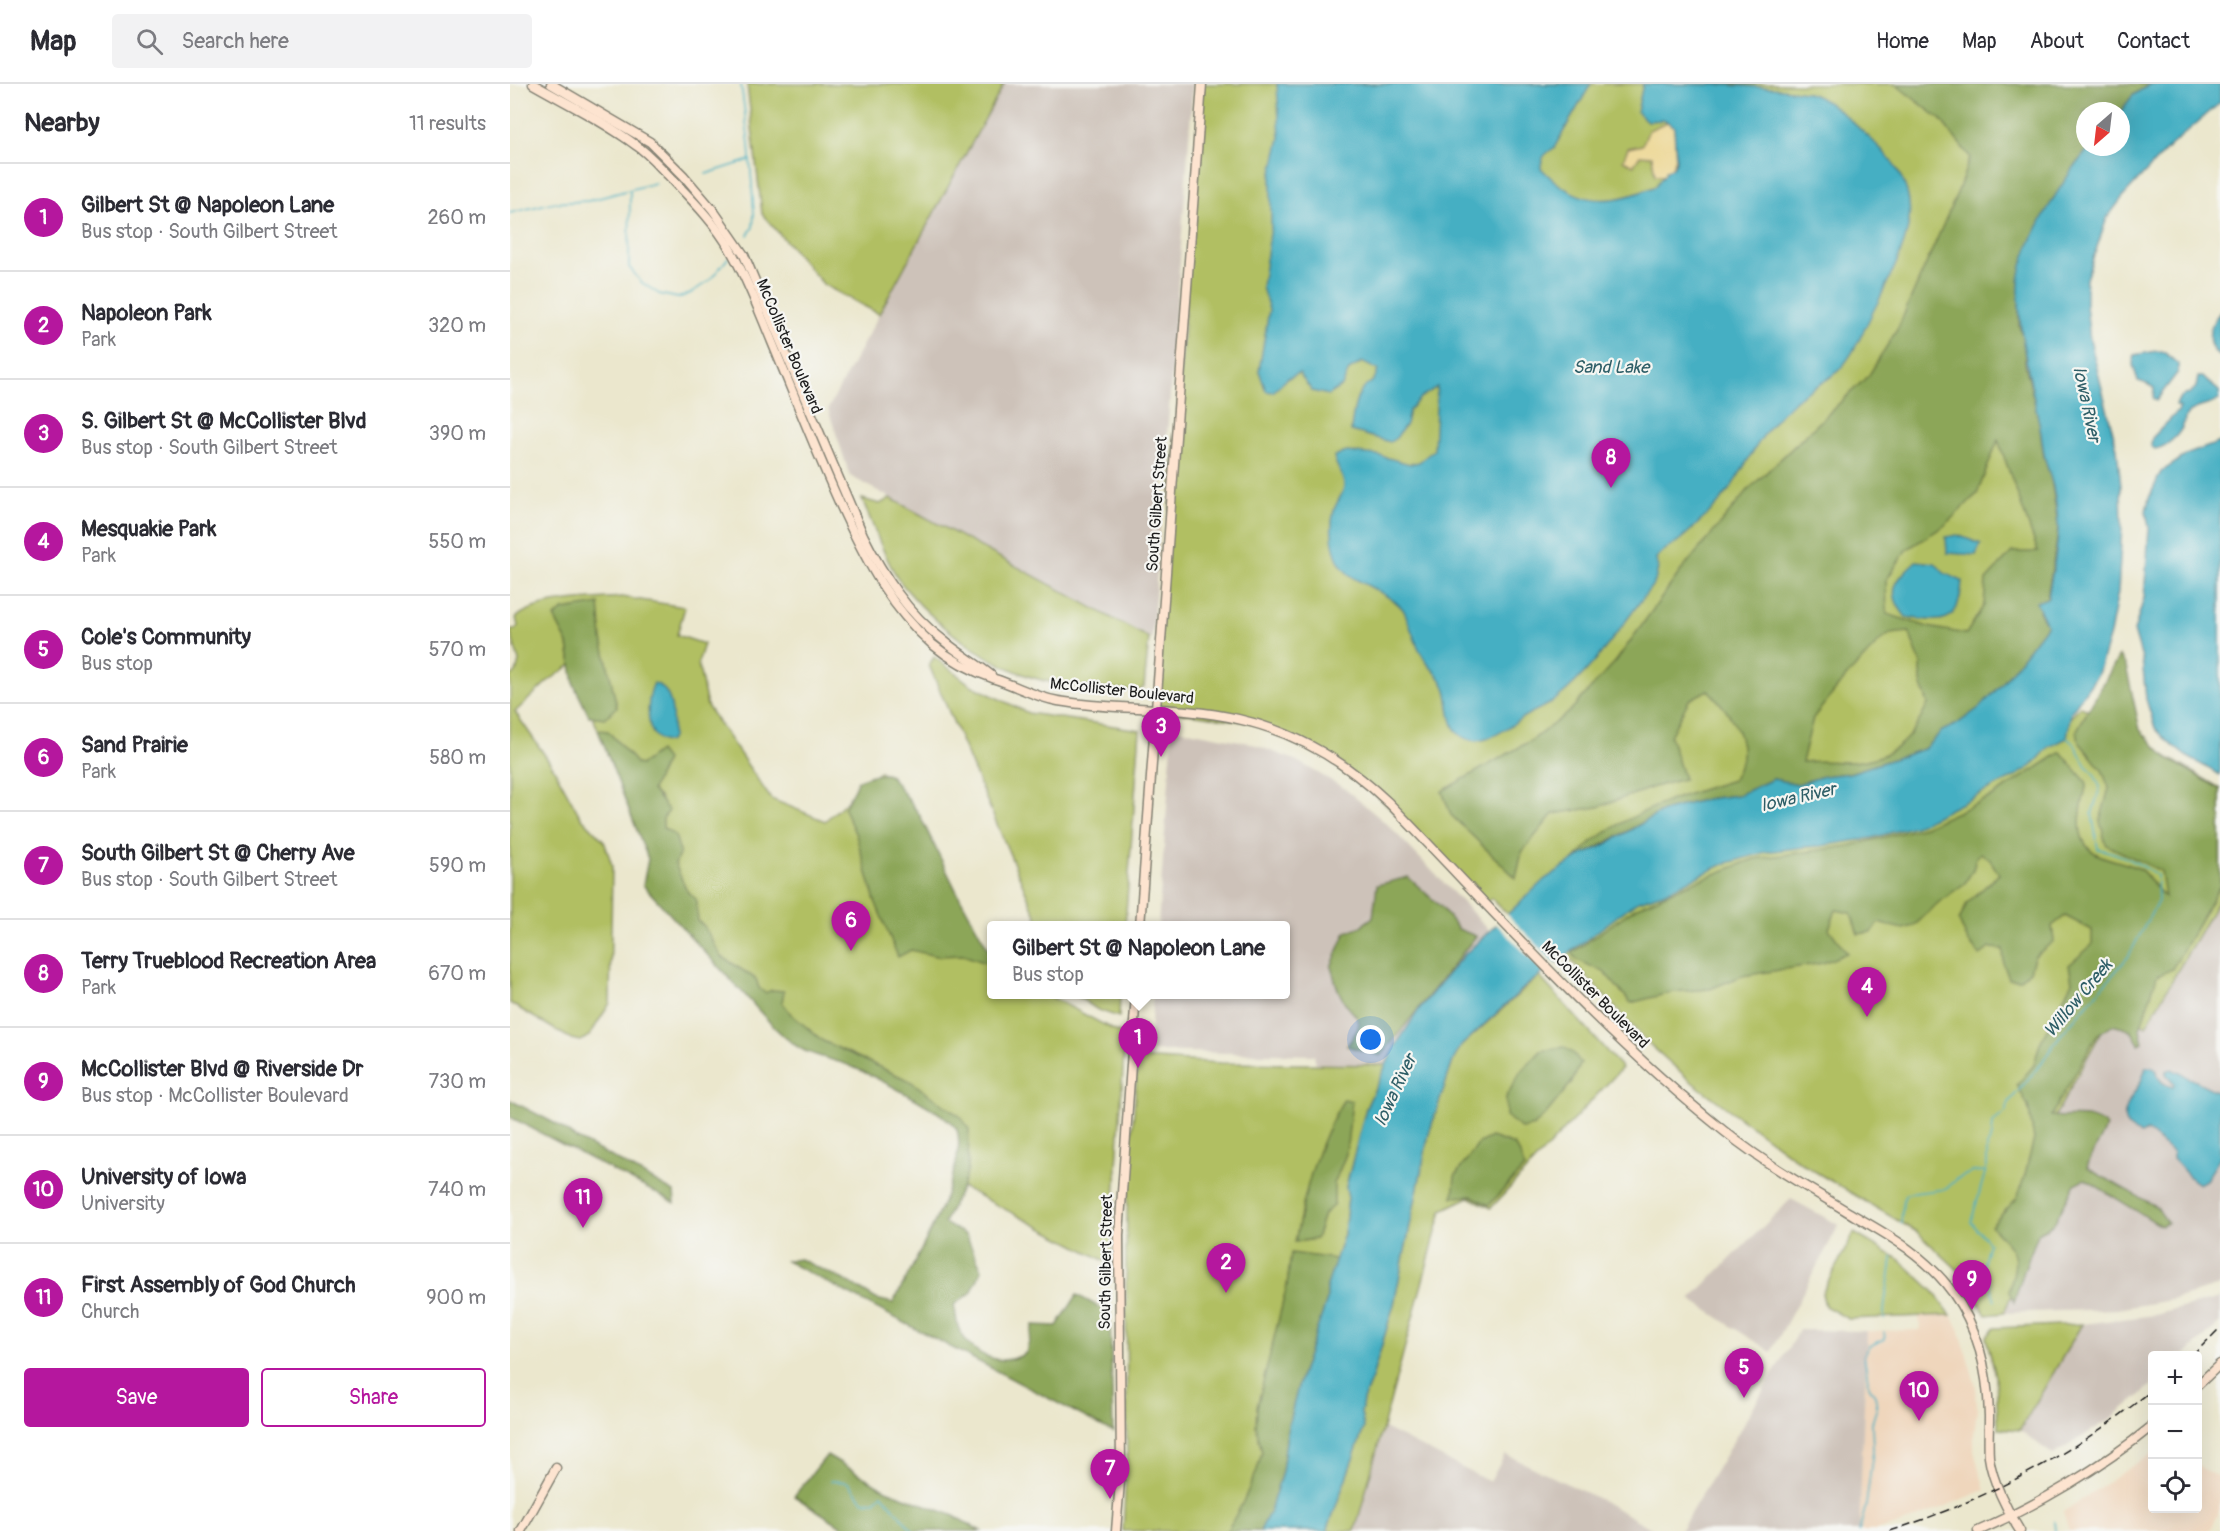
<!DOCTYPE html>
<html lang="en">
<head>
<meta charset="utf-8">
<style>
  :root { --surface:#fff; --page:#f2f2f3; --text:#2b2b33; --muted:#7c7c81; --line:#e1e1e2; --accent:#b5179e }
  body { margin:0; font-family:Pangolin,sans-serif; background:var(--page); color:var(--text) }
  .controls { position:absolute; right:18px; bottom:18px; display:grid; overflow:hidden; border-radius:6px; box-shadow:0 6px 24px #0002 }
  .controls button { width:54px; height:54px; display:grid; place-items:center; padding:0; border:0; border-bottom:2px solid var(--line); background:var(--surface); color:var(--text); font:30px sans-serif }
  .compass { position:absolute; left:1566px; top:18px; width:54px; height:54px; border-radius:50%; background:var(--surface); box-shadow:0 6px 24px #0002; rotate:208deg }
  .you { position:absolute; left:861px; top:956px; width:21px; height:21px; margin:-15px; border:4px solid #fff; border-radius:50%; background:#1a73e8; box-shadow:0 0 0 9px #1a73e833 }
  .badge { display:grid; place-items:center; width:39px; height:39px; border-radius:50%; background:var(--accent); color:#fff; font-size:20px; font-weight:700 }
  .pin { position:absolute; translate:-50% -50px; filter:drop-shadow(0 2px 3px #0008) }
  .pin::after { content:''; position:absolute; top:32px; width:21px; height:18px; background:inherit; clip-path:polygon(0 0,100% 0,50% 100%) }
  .popup { position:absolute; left:477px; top:837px; width:303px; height:78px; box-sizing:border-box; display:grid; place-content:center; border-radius:6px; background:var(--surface); filter:drop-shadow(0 2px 4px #0005); font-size:20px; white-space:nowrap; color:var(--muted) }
  .popup b { font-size:22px; color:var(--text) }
  .popup::after { content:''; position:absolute; left:50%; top:100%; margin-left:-12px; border:12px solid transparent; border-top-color:var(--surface) }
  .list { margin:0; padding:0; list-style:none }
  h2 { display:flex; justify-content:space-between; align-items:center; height:78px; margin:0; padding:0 24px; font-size:26px }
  h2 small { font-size:20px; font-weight:400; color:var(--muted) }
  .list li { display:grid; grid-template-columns:39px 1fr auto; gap:18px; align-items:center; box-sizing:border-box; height:108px; padding:0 24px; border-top:2px solid var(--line) }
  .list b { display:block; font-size:22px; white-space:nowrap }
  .list p { margin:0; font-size:20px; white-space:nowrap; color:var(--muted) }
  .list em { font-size:20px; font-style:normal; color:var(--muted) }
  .actions { display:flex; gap:12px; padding:18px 24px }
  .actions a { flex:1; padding:14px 0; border:2px solid var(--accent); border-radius:6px; text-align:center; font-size:21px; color:var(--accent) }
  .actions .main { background:var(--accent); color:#fff }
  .icon { flex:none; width:33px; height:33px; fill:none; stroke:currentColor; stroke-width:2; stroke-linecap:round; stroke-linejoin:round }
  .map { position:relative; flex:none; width:1710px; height:1447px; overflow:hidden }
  header { display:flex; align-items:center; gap:36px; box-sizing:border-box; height:84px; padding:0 30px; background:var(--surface); border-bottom:2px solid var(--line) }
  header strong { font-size:28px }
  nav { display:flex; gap:33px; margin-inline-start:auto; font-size:21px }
  .search { width:420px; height:54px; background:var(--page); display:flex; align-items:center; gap:15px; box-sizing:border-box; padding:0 21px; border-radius:6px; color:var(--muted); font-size:22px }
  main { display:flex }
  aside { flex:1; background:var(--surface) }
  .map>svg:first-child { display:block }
  .built { fill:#efd6bc }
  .industrial { fill:#cdc2b9 }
  .green { fill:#b1bf62; stroke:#666e3f; stroke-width:1.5 }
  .forest { fill:#8ca658; stroke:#54613a; stroke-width:1.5; fill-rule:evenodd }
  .sand { fill:#eeda9e; stroke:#857b5d; stroke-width:1.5 }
  .water { fill:#45afc3; stroke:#306670; stroke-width:1.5 }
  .pier { fill:#ebe7cd }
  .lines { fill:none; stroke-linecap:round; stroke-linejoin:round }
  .stream { stroke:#45afc3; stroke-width:1.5 }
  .secondary-casing { stroke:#848274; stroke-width:11 }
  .secondary { stroke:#fde4d0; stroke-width:8 }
  .rail { stroke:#1c1c1c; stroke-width:1.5; stroke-dasharray:9 4.5; stroke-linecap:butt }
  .labels { text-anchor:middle; stroke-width:4.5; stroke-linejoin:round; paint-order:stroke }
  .street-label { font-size:16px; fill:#1c1c1c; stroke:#f6f6f2 }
  .water-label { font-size:18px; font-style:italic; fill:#2e5e67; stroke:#f6f6f2 }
</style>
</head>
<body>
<header>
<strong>Map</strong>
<div class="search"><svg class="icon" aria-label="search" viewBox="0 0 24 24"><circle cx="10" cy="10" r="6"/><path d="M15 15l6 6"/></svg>Search here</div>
<nav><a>Home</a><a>Map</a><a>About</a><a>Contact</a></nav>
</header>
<main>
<aside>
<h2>Nearby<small>11 results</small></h2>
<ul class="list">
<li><span class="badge">1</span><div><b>Gilbert St @ Napoleon Lane</b><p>Bus stop · South Gilbert Street</p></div><em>260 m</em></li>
<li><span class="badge">2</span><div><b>Napoleon Park</b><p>Park</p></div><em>320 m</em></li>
<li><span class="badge">3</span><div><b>S. Gilbert St @ McCollister Blvd</b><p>Bus stop · South Gilbert Street</p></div><em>390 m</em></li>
<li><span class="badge">4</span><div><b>Mesquakie Park</b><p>Park</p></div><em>550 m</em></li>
<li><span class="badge">5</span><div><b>Cole's Community</b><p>Bus stop</p></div><em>570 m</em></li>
<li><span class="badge">6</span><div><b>Sand Prairie</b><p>Park</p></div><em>580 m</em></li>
<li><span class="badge">7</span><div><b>South Gilbert St @ Cherry Ave</b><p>Bus stop · South Gilbert Street</p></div><em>590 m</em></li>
<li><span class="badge">8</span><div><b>Terry Trueblood Recreation Area</b><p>Park</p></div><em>670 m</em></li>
<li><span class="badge">9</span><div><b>McCollister Blvd @ Riverside Dr</b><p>Bus stop · McCollister Boulevard</p></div><em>730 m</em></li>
<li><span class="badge">10</span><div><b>University of Iowa</b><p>University</p></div><em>740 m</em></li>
<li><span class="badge">11</span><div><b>First Assembly of God Church</b><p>Church</p></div><em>900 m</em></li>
</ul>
<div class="actions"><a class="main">Save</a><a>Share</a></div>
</aside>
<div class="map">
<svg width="1710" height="1447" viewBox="0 0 1710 1447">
  <rect width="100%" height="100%" fill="#f6f6f2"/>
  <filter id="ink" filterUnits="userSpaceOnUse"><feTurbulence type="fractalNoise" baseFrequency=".0167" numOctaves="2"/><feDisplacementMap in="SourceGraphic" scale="12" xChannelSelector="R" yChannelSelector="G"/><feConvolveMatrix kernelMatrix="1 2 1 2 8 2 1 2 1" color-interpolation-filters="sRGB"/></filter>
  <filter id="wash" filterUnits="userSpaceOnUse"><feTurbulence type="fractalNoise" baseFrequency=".008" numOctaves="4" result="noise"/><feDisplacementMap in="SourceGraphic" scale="24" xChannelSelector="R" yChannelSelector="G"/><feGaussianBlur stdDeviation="1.35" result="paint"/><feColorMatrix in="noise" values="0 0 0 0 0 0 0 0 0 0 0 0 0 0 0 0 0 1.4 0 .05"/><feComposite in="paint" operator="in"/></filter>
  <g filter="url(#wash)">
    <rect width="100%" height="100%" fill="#ebe7cd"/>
    <!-- built -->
    <g class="built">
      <polygon points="1441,1231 1449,1244 1466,1303 1467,1325 1464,1350 1464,1368 1475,1406 1391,1440 1364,1447 1349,1447 1357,1247 1410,1246 1409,1232"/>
      <polygon points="1642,1369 1642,1424 1688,1424 1688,1382 1710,1394 1710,1425 1699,1447 1559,1447 1553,1428"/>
    </g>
    <!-- industrial -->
    <g class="industrial">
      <polygon points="494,0 683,0 642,554 340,392 318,325"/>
      <polygon points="663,644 740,659 785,676 834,704 877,740 980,847 952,873 884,964 876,981 806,979 804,971 639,967 643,911 775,910 775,842 648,841"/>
      <polygon points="1710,813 1710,1202 1661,1216 1607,1225 1494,1229 1529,1142 1537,1146 1522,1072 1604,924 1637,942"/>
      <polygon points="1281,1115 1329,1141 1261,1268 1180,1215"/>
      <polygon points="1710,1214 1710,1239 1675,1271 1642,1272 1642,1301 1602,1334 1543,1371 1510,1346 1572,1240 1645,1231"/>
      <polygon points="1289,1246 1357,1247 1349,1447 1170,1447"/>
      <polygon points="874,1344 980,1398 995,1370 1093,1417 1146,1447 845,1447"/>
    </g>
    <!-- green -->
    <g class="green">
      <polygon points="237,0 494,0 369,230 314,201 252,130"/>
      <polygon points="692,0 1413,0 1485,45 1512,298 1534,363 1543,517 1506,590 1444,643 1017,814 998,831 981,814 976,819 910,751 826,675 745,639 645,625"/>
      <path d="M380,414L639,554L634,603L628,607C601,605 573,604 545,599C491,590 431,547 396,505C378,485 363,441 352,415L370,420Z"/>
      <path d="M112,513L175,523L167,551L194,560L188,579L197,622L261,715L315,737L370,687L407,731L481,874V910L538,911L615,952L601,1180L452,1103V1041L363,986L269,939L154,811L170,767L153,744L151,715L142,706L144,697L112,705L69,599L92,583L44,533L58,560L61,581L37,598L5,628L43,683L70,732L94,757L102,781L100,919L80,951L71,957L61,955L0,919V592L6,589L9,577L0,547L6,545L8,542L6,534C27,514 84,516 112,513Z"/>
      <polygon points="424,573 461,601 518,629 630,646 615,841 530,841 419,581"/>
      <polygon points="1570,622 1710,704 1710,813 1636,942 1604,925 1523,1072 1563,1094 1537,1146 1529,1143 1494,1229 1476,1231 1450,1188 1407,1148 1294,1081 1183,999 1137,958 1050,864 1122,813 1542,655"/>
      <polygon points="1029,892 1112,984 981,1124 959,1113 932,1126 845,1447 817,1447 854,1344 851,1329 853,1316 862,1294 884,1220 919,1049 943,977 951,962"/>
      <polygon points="565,911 610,911 609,933 588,926"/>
      <polygon points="628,974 711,979 876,981 856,1024 836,1103 838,1114 834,1150 778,1342 772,1388 750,1447 613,1447 617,1372 616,1171 618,1100"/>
      <polygon points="1344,1149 1390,1176 1423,1207 1441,1231 1338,1235 1315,1222 1312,1209"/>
      <polygon points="1572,1240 1510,1346 1488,1344 1486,1292 1476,1254 1484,1244"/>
    </g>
    <!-- forest -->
    <g class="forest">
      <path d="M1385,0H1640L1623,11L1611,27H1575V63H1580L1567,79L1531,140L1509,200V241L1514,258L1515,280L1529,336L1534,373L1541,394L1548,441L1547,456L1537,514L1529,527L1537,541L1492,600L1469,624L1447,640L1432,647L1414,665L1340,689L1314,692L1288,700L1263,695L1228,711L1196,715L1154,727L1063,777C1070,770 1078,761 1086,755C1126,726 1176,710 1223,696C1225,690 1229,684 1231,678C1238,650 1215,623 1198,606L1179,616L1160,652L1174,695L1144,703L1088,723L1043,730L1012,768L1006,794L941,731L932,707L1022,656L1059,628L1106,577L1170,488L1239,405L1359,291L1388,244L1448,107L1460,73L1430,35ZM1488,356L1528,468H1502L1476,496L1474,521L1456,550L1418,543L1377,530L1376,497L1396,466L1434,442L1467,410ZM1399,548L1411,580V598L1418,620C1401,657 1382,676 1339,678C1324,678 1308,676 1292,678L1303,634L1336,593L1370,557L1380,550Z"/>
      <polygon points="89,520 92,555 107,623 95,634 79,632 64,601 58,560 44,533 53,526"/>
      <path d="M1609,572L1616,582L1630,646L1658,675L1710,705V802L1662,885L1647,892L1630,945L1633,958L1629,960L1621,946L1602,941L1587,951L1541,1032C1561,1035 1579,1027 1596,1042C1591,1059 1582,1066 1577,1084L1647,1123L1657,1139L1651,1142L1575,1095L1565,1100L1543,1141L1529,1148L1516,1181L1504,1218L1499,1207C1509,1169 1508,1171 1481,1142L1507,1114L1514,1094L1524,1055L1518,1022L1507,1001L1524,981L1530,959L1562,898L1559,881L1582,861V846L1555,832L1542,842L1544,857L1524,873L1520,887L1510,895H1499L1494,881L1493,865L1480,864L1470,871L1458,857L1449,837L1457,819L1489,790L1480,776L1471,769L1466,774L1463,786L1455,799L1428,819L1404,842L1393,845L1368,839L1362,848L1348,850L1341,829L1326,826L1319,845L1337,869L1313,879L1232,892L1200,905L1163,908L1121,919L1094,888L1067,876L1062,869L1125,824L1171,803L1244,775L1339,762L1414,743L1483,712L1551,668L1577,699C1572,721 1561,755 1585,769C1599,777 1616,778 1630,785C1635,788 1648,807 1655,813L1651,787L1596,761L1590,737L1599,704L1592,686L1569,658L1567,646Z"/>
      <path d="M88,646L98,647L127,680L130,681L149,667L156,676L142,706L159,727L153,734V744L165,751L170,768L165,780L177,807L186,815L188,837L194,842L211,872L246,895L249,904L255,909L262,906L274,907L272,918L281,930L313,957L400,997L451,1033L459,1045L458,1085L452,1103L434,1139L456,1151L472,1186L461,1209L444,1221C446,1228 446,1238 449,1245C462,1271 490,1285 516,1269L523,1241L547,1242L567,1211L600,1229L603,1348L276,1177L290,1175L342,1200L366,1215L383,1219C402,1183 459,1084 447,1046C441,1030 357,989 338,981C324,976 309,973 295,967C275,958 250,928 235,911C201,875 167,838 133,801L138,775Z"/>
      <polygon points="376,690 381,692 409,730 446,806 481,870 481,874 476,879 453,871 426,872 401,866 388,873 365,817 346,751 334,725 348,696 362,691"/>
      <path d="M898,793L931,823L948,845L966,852L871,972L837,962C861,929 843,938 830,910C826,902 824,892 821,883L836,848L848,844L863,833L867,801Z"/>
      <polygon points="1054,963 1063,969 1071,979 1062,998 1036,1030 1024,1042 1012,1045 996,1032 996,1013 1010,989 1031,967"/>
      <path d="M834,1015L842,1017L836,1070L824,1100V1121L814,1130L806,1155L785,1158C795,1107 806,1060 834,1015Z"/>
      <polygon points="0,1016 46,1040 67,1055 102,1073 164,1108 165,1119 0,1033"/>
      <polygon points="981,1053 1004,1061 1010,1070 1014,1084 979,1121 962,1112 943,1113 945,1092 969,1059"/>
      <polygon points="781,1169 827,1175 817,1202 817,1216 790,1295 778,1342 772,1388 760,1427 750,1447 717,1447 732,1420 747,1386 752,1368 746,1342 747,1323 777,1201"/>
      <polygon points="317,1371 376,1406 444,1432 471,1447 339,1447 284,1412"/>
    </g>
    <!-- sand -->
    <path class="sand" d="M1157,38L1164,43C1166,63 1171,78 1154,92L1145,91L1142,72L1130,71L1124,81L1113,76L1118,64L1132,61L1139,46Z"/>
    <!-- water -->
    <g class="water">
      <path d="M767,0H1081L1044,64C1035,70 1031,73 1031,84C1067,123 1100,122 1146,102C1149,95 1154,93 1157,86L1163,84L1166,77L1164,43L1155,36L1137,37L1127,28L1133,0C1184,0 1246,0 1295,8C1317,14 1335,31 1351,46C1421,106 1405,144 1368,218C1356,240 1347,266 1330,285C1319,297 1302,303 1289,313C1281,320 1273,328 1266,335C1242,362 1229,399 1204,424C1192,436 1180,448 1167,458C1159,464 1151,466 1146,475L1148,484L1145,498C1114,538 1085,585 1045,616C1034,624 1020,628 1009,636C993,647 967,668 948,649C938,639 940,618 936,606C932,592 922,587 915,576C905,561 901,543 894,527C889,517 859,502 849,497C823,485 818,451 824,426C826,418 834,410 834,401C834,391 825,382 824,372L837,368L867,371L900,380L909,378L924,366L927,303L911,313L899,326L896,340L886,354L880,358L841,347C842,335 844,319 850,309C856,298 864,302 868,286L852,278L839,286L832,302L818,311L802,307L789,289L778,294L763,308L756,307L749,287L759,226L752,203L761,143V93L770,54Z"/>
      <path d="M1640,0H1710V19L1659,63L1612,114L1597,134L1576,195V221L1580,256L1607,365L1611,401L1612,443L1608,508L1600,550L1588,590L1561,628L1557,654L1539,663L1522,682L1506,692L1408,741L1362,754L1311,762L1295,763L1256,768L1214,780L1153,809L1126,818L1016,902L951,962L943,977L919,1049L884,1220L862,1294L853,1316L851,1329L854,1344L817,1447H750L760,1427L772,1388L778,1342L790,1295L817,1216V1202L834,1150L838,1114L836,1103L856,1024L884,964L910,924L952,873L1035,795L1072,771L1091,763L1153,727L1196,715L1228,711L1263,695L1288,700L1314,692L1340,689L1414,665L1432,647L1447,640L1469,624L1492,600L1537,541L1526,518L1538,514C1541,491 1549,464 1548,441C1547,426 1545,407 1540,392C1538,384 1535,378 1534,370C1532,358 1531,346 1528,334C1519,289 1507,245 1509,199C1511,161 1555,92 1580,63H1611V27L1623,11Z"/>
      <path d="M1710,228V272C1693,261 1699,241 1710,228Z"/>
      <polygon points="1647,267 1655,269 1668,280 1668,288 1646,317 1643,315 1644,304 1637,300 1628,297 1623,281 1624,271"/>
      <path d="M1688,293H1693C1698,299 1704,302 1709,307V316C1699,323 1686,321 1678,330C1673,336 1676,333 1674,339C1670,351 1657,363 1645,365L1641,362L1642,354L1669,326L1670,323L1666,322C1668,314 1671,311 1680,310L1686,303Z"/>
      <polygon points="1710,358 1710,691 1676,672 1657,657 1645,644 1636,615 1632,575 1624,547 1634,514 1639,444 1636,427 1639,414 1651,388 1678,370"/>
      <polygon points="1447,451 1471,460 1466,471 1437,469 1436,453"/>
      <path d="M1406,477L1425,479L1434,489L1452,497C1449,541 1434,539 1396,533C1375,508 1385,496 1406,477Z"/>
      <path d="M144,599C165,605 163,636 162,654L158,658C133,658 136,614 144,599Z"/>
      <path d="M1636,983H1643L1647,987C1648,997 1654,1001 1663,1003L1664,999L1656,990V987L1662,985L1710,1009V1074L1696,1096L1689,1100C1677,1094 1673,1084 1663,1075V1069L1637,1047L1631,1050C1602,1042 1618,1017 1629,1001C1632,996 1634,989 1636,983Z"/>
    </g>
    <!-- pier -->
    <polygon class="pier" points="996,829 1047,881 1036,890 985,839"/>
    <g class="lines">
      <!-- stream -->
      <g class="stream">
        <polyline points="231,0 239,60 244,130 243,143 238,151"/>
        <polyline points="196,90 240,76"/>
        <polyline points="120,106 119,183 131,198 149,210 168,214 181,209 200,196 218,174"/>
        <polyline points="0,129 41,119 78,117 145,99"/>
        <polyline points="1391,1140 1393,1117 1396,1110 1436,1105 1447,1095 1462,1088 1475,1087"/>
        <path d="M1485,1216L1473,1181L1479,1159L1461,1138L1477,1082V1062L1482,1052L1483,1038L1496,1028L1499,1018L1530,981L1549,953L1618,873L1648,817L1647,791C1629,779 1609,769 1588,765L1582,730L1590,703L1583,688L1576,682L1565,661L1557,654"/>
        <path d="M1374,1235C1373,1213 1381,1195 1382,1173"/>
        <polyline points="321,1397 337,1398 354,1417 364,1418 372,1410 403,1447"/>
        <polyline points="1544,1437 1545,1447"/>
        <polyline points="1349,1447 1356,1421 1363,1367 1362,1339 1367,1323 1365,1311 1359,1302 1354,1272 1359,1262 1375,1255 1374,1248"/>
      </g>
    </g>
  </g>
  <g filter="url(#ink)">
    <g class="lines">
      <defs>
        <g id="secondary">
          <path d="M23,0C58,20 95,38 127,62C139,70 148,81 158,91C180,114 204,137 220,165C237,194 249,227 262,258C286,316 309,375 335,431C358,480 381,524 422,560C441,576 462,587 485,595C507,602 525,613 548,617C607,627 669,621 728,635C787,648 836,678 879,719C988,831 1092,950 1214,1047C1254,1079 1301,1106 1345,1132C1382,1153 1417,1173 1443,1209C1469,1245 1478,1289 1479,1332C1479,1346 1478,1360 1479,1373C1482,1396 1497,1427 1510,1447"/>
          <path d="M41,0L140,58L174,92L203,126L234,171L353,451C373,491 397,529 433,556C448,569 466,579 481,591"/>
          <polyline points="630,842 692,0"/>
          <polyline points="1688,1301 1710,1280"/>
          <polyline points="11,1447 46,1384"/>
          <polyline points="606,1447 611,1385 609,1151 626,910"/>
          <path d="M1468,1447C1528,1421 1592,1383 1642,1342"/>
        </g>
      </defs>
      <!-- secondary casing -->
      <use href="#secondary" class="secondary-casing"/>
      <!-- secondary -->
      <use href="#secondary" class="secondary"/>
      <!-- rail -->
      <g class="rail">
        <polyline points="1682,1272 1710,1244"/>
        <path d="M1380,1447C1475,1416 1565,1370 1642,1306"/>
      </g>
    </g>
  </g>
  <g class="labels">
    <!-- street labels -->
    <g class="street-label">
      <text transform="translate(280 262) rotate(67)" y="6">McCollister Boulevard</text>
      <text transform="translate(646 420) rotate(-86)" y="6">South Gilbert Street</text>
      <text transform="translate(612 606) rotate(6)" y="6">McCollister Boulevard</text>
      <text transform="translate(1086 910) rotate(45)" y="6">McCollister Boulevard</text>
      <text transform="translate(595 1178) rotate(-89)" y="6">South Gilbert Street</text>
    </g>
    <!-- water labels -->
    <g class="water-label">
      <text x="1101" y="289">Sand Lake</text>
      <text transform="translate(1577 320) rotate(78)" y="6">Iowa River</text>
      <text transform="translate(1288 713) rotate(-13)" y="6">Iowa River</text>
      <text transform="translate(1568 914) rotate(-50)" y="6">Willow Creek</text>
      <text transform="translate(885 1006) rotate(-65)" y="6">Iowa River</text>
    </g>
  </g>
</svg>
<div class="controls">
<button>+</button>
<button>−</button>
<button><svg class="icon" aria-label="locate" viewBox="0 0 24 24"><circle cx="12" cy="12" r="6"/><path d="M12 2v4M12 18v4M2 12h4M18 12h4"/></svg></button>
</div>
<svg class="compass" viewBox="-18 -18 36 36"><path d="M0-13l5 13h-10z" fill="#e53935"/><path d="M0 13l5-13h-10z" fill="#7c7c81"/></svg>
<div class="you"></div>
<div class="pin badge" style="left:628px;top:984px">1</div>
<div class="popup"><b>Gilbert St @ Napoleon Lane</b>Bus stop</div>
<div class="pin badge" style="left:716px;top:1209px">2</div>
<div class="pin badge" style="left:651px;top:673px">3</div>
<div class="pin badge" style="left:1357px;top:933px">4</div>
<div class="pin badge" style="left:1234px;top:1314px">5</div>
<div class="pin badge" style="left:341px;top:867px">6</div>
<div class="pin badge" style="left:600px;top:1415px">7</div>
<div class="pin badge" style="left:1101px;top:404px">8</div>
<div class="pin badge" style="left:1462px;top:1226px">9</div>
<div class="pin badge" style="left:1409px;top:1337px">10</div>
<div class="pin badge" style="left:73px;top:1144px">11</div>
</div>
</main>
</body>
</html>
